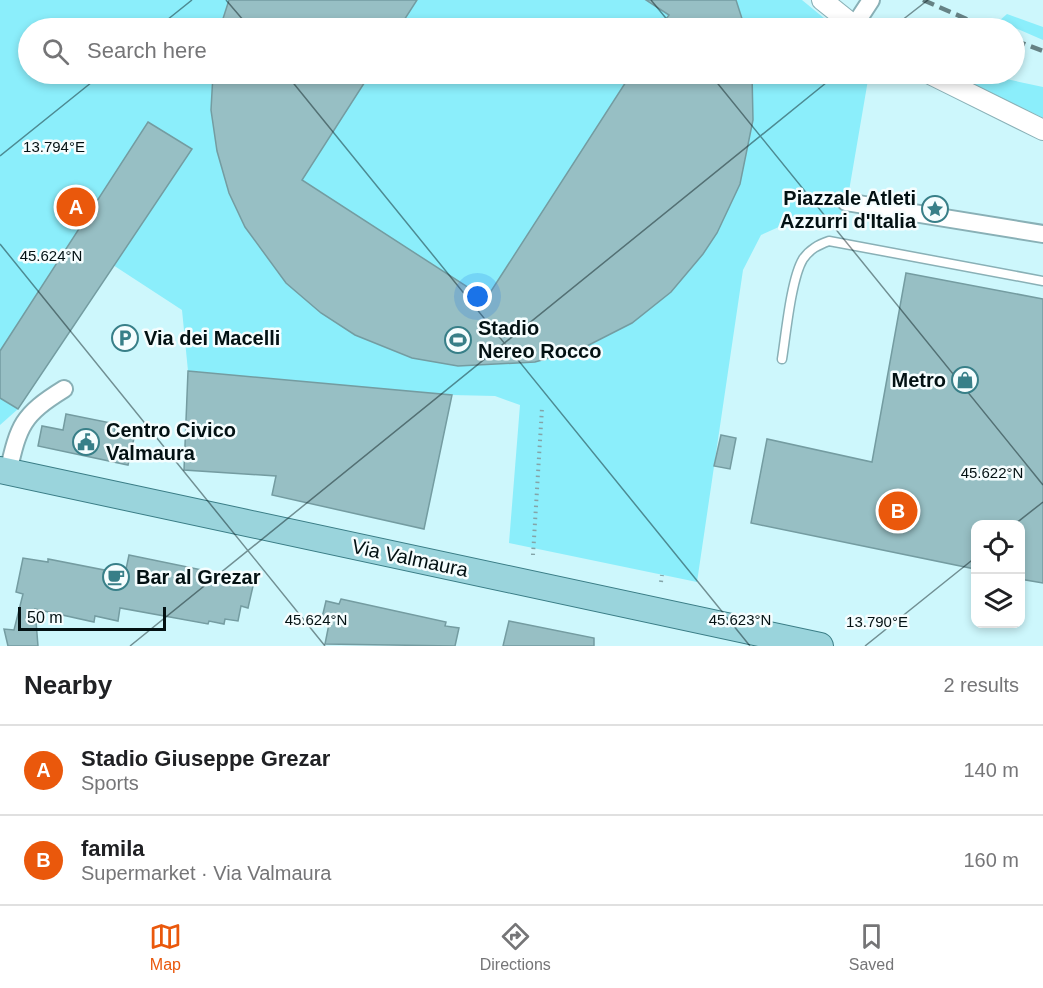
<!DOCTYPE html>
<html lang="en">
<head>
<meta charset="utf-8">
<style>
  :root { --surface:#fff; --page:#f6f6f6; --text:#202124; --muted:#757577; --line:#e0e0e0; --accent:#ea580c }
  body { margin:0; font-family:Helvetica,sans-serif; background:var(--page); color:var(--text) }
  .controls { position:absolute; right:18px; bottom:18px; display:grid; overflow:hidden; border-radius:12px; box-shadow:0 3px 9px #0003 }
  .controls button { width:54px; height:54px; display:grid; place-items:center; padding:0; border:0; border-bottom:2px solid var(--line); background:var(--surface); color:var(--text); font:30px sans-serif }
  .scale { position:absolute; left:18px; bottom:15px; width:148px; box-sizing:border-box; padding-left:6px; border:3px solid #031113; border-top:0; font-size:16px; line-height:21px; white-space:nowrap; color:#031113; -webkit-text-stroke:4px #f5fdfe; paint-order:stroke }
  .you { position:absolute; left:478px; top:297px; width:21px; height:21px; margin:-15px; border:4px solid #fff; border-radius:50%; background:#1a73e8; box-shadow:0 0 0 9px #1a73e833 }
  .badge { display:grid; place-items:center; width:39px; height:39px; border-radius:50%; background:var(--accent); color:#fff; font-size:20px; font-weight:700 }
  .pin { position:absolute; translate:-50% -50%; border:3px solid #fff; box-shadow:0 2px 6px #0006 }
  .list { margin:0; padding:0; list-style:none }
  h2 { display:flex; justify-content:space-between; align-items:center; height:78px; margin:0; padding:0 24px; font-size:26px }
  h2 small { font-size:20px; font-weight:400; color:var(--muted) }
  .list li { display:grid; grid-template-columns:39px 1fr auto; gap:18px; align-items:center; box-sizing:border-box; height:90px; padding:0 24px; border-top:2px solid var(--line) }
  .list b { display:block; font-size:22px; white-space:nowrap }
  .list p { margin:0; font-size:20px; white-space:nowrap; color:var(--muted) }
  .list em { font-size:20px; font-style:normal; color:var(--muted) }
  .icon { flex:none; width:33px; height:33px; fill:none; stroke:currentColor; stroke-width:2; stroke-linecap:round; stroke-linejoin:round }
  .map { position:relative; flex:none; width:1043px; height:646px; overflow:hidden }
  .search { position:absolute; background:var(--surface); box-shadow:0 3px 9px #0003; left:18px; right:18px; top:18px; height:66px; display:flex; align-items:center; gap:15px; box-sizing:border-box; padding:0 21px; border-radius:33px; color:var(--muted); font-size:22px }
  .sheet { height:258px; background:var(--surface) }
  nav { display:flex; justify-content:space-around; align-items:center; box-sizing:border-box; height:84px; border-top:2px solid var(--line); background:var(--surface); font-size:16px; color:var(--muted) }
  nav a { display:grid; justify-items:center; gap:3px }
  nav .on { color:var(--accent) }
  .map>svg:first-child { display:block }
  .green { fill:#8beefb }
  .building { fill:#97bfc4; stroke:#749ca1; stroke-width:1.5 }
  .lines { fill:none; stroke-linecap:round; stroke-linejoin:round }
  .service-casing { stroke:#89b0b6; stroke-width:11 }
  .minor-casing { stroke:#89b0b6; stroke-width:20 }
  .tertiary-casing { stroke:#89b0b6; stroke-width:22 }
  .primary-casing { stroke:#3a7d86; stroke-width:28 }
  .path { stroke:#84a4a8; stroke-width:4; stroke-dasharray:1.5 4.5; stroke-linecap:butt }
  .service { stroke:#fff; stroke-width:8 }
  .minor { stroke:#fff; stroke-width:16 }
  .tertiary { stroke:#fff; stroke-width:20 }
  .primary { stroke:#9ad4dc; stroke-width:26 }
  .rail { stroke:#668285; stroke-width:4.5; stroke-dasharray:12 6; stroke-linecap:butt }
  .ticks { fill:none; stroke:#031113; stroke-width:1.5; stroke-opacity:0.45 }
  .labels { text-anchor:middle; stroke-width:5; stroke-linejoin:round; paint-order:stroke }
  .poi-label { font-size:20px; font-weight:bold; fill:#031113; stroke:#f5fdfe; text-anchor:start }
  .street-label { font-size:20px; fill:#031113; stroke:#f5fdfe }
  .ticks-label { font-size:15px; text-anchor:middle; fill:#031113; stroke:#f5fdfe; stroke-width:5; stroke-linejoin:round; paint-order:stroke }
</style>
</head>
<body>
<div class="map">
<svg width="1043" height="646" viewBox="0 0 1043 646">
  <rect width="100%" height="100%" fill="#cdf7fc"/>
  <!-- green -->
  <g class="green">
    <polygon points="0,0 802,0 836,28 28,28 28,74 869,74 843,226 801,217 761,235 743,270 697,582 509,543 520,405 495,396 452,395 188,371 182,310 113,265 18,409 0,425"/>
    <polygon points="1007,14 1043,27 1043,40 999,21"/>
    <polygon points="953,74 983,74 1043,87 1043,118"/>
  </g>
  <!-- building -->
  <g class="building">
    <polygon points="229,0 417,0 399,28 220,28"/>
    <polygon points="646,0 736,0 745,28 660,28 669,15"/>
    <polygon points="213,74 370,74 302,180 486,299 631,74 752,74 753,120 740,184 717,233 703,254 671,292 632,323 581,349 535,362 458,366 412,358 355,335 321,313 286,283 245,227 229,193 217,151 211,110"/>
    <polygon points="148,122 192,149 18,409 0,398 0,351"/>
    <polygon points="906,273 1043,299 1043,583 1020,579 1020,525 975,525 975,569 751,523 767,439 872,462"/>
    <polygon points="188,371 452,395 424,529 272,495 276,476 184,470"/>
    <polygon points="66,414 116,424 114,434 134,438 128,465 38,446 42,426 63,430"/>
    <polygon points="721,435 736,438 730,469 714,466"/>
    <polygon points="129,555 207,571 205,576 253,586 248,608 241,606 238,621 225,619 224,624 209,621 208,624 120,608 118,621 95,616 94,622 35,609 38,646 8,646 4,629 14,630 23,594 16,592 23,558 48,562 48,559 125,574"/>
    <polygon points="341,599 446,622 445,626 459,628 455,646 325,644 329,624 321,622 326,601 339,604"/>
    <polygon points="509,621 594,638 594,646 503,646"/>
  </g>
  <g class="lines">
    <defs>
      <path id="service" d="M782,359C786,334 791,279 803,259C810,249 818,245 829,241L1043,281"/>
      <g id="minor">
        <polyline points="854,26 871,0"/>
        <polyline points="846,202 1043,234"/>
        <path d="M8,472C19,425 22,415 64,389"/>
      </g>
      <g id="tertiary">
        <polyline points="822,0 857,28"/>
        <polyline points="930,74 1043,130"/>
      </g>
      <polyline id="primary" points="0,470 820,646"/>
    </defs>
    <!-- service casing -->
    <use href="#service" class="service-casing"/>
    <!-- minor casing -->
    <use href="#minor" class="minor-casing"/>
    <!-- tertiary casing -->
    <use href="#tertiary" class="tertiary-casing"/>
    <!-- primary casing -->
    <use href="#primary" class="primary-casing"/>
    <!-- path -->
    <g class="path">
      <polyline points="533,555 542,408"/>
      <polyline points="661,582 662,575"/>
    </g>
    <!-- service -->
    <use href="#service" class="service"/>
    <!-- minor -->
    <use href="#minor" class="minor"/>
    <!-- tertiary -->
    <use href="#tertiary" class="tertiary"/>
    <!-- primary -->
    <use href="#primary" class="primary"/>
    <!-- rail -->
    <g class="rail">
      <polyline points="923,0 987,28"/>
      <polyline points="1014,40 1043,51"/>
    </g>
  </g>
  <!-- ticks -->
  <path class="ticks" d="M226,0L250,28M651,0L674,28M157,28L192,0M892,28L928,0M286,74L750,646M710,74L1043,485M0,156L102,74M0,244L325,646M1015,524L1043,502M130,646L837,74M865,646L976,557"/>
  <!-- icons -->
  <defs>
    <symbol id="sight-ring" viewBox="-11 -11 22 22"><circle r="9.5" fill="#f5fdfe" stroke="#387f88" stroke-width="1.5"/><path d="M0-6L1.8-2.2L6-1.7L2.9 1.2L3.7 5.4L0 3.3L-3.7 5.4L-2.9 1.2L-6-1.7L-1.8-2.2Z" fill="#387f88"/></symbol>
    <symbol id="parking-ring" viewBox="-11 -11 22 22"><circle r="9.5" fill="#f5fdfe" stroke="#387f88" stroke-width="1.5"/><path d="M-3.5-5.5H1a3.5 3.5 0 0 1 0 7H-1V5.5H-3.5ZM-1-3.4V-.6H.8a1.4 1.4 0 0 0 0-2.8Z" fill="#387f88"/></symbol>
    <symbol id="stadium-ring" viewBox="-11 -11 22 22"><circle r="9.5" fill="#f5fdfe" stroke="#387f88" stroke-width="1.5"/><path d="M0-5a6.5 5 0 1 0 0 10a6.5 5 0 1 0 0-10ZM-3.5-1.8h7v3.6h-7Z" fill="#387f88"/></symbol>
    <symbol id="shop-ring" viewBox="-11 -11 22 22"><circle r="9.5" fill="#f5fdfe" stroke="#387f88" stroke-width="1.5"/><path d="M-5-2.5h2.3a2.7 3.5 0 0 1 5.4 0H5L5.5 6h-11ZM-1.5-2.5h3a1.5 2.3 0 0 0-3 0Z" fill="#387f88"/></symbol>
    <symbol id="civic-ring" viewBox="-11 -11 22 22"><circle r="9.5" fill="#f5fdfe" stroke="#387f88" stroke-width="1.5"/><path d="M-.6-6.5H3V-4.5H.6V-3L4-1V1h2V6H-6V1h2V-1L-.6-3ZM-1.2 2.5V6h2.4V2.5Z" fill="#387f88"/></symbol>
    <symbol id="cafe-ring" viewBox="-11 -11 22 22"><circle r="9.5" fill="#f5fdfe" stroke="#387f88" stroke-width="1.5"/><path d="M-5.5-4.5H6V0H3Q3 3.5 0 3.5H-2.5Q-5.5 3.5-5.5 0ZM3-3.2v2h1.7v-2ZM-6 4.5H4V6H-6Z" fill="#387f88"/></symbol>
  </defs>
  <g fill-rule="evenodd">
    <use href="#sight-ring" x="920" y="194" width="30" height="30"/>
    <use href="#parking-ring" x="110" y="323" width="30" height="30"/>
    <use href="#stadium-ring" x="443" y="325" width="30" height="30"/>
    <use href="#shop-ring" x="950" y="365" width="30" height="30"/>
    <use href="#civic-ring" x="71" y="427" width="30" height="30"/>
    <use href="#cafe-ring" x="101" y="562" width="30" height="30"/>
  </g>
  <g class="labels">
    <!-- poi labels -->
    <g class="poi-label">
      <text x="916" y="205" text-anchor="end">Piazzale Atleti<tspan x="916" dy="23">Azzurri d'Italia</tspan></text>
      <text x="478" y="335">Stadio<tspan x="478" dy="23">Nereo Rocco</tspan></text>
      <text x="144" y="345">Via dei Macelli</text>
      <text x="946" y="387" text-anchor="end">Metro</text>
      <text x="106" y="437">Centro Civico<tspan x="106" dy="23">Valmaura</tspan></text>
      <text x="136" y="584">Bar al Grezar</text>
    </g>
    <!-- street labels -->
    <g class="street-label">
      <text transform="translate(410 558) rotate(12)" y="7">Via Valmaura</text>
    </g>
  </g>
  <g class="ticks-label">
    <text x="54" y="152">13.794°E</text>
    <text x="51" y="261">45.624°N</text>
    <text x="992" y="478">45.622°N</text>
    <text x="316" y="625">45.624°N</text>
    <text x="740" y="625">45.623°N</text>
    <text x="877" y="627">13.790°E</text>
  </g>
</svg>
<div class="controls">
<button><svg class="icon" aria-label="locate" viewBox="0 0 24 24"><circle cx="12" cy="12" r="6"/><path d="M12 2v4M12 18v4M2 12h4M18 12h4"/></svg></button>
<button><svg class="icon" aria-label="layers" viewBox="0 0 24 24"><path d="M12 4l9 5-9 5-9-5zM3 14l9 5 9-5"/></svg></button>
</div>
<div class="scale">50 m</div>
<div class="you"></div>
<div class="pin badge" style="left:76px;top:207px">A</div>
<div class="pin badge" style="left:898px;top:511px">B</div>
<div class="search"><svg class="icon" aria-label="search" viewBox="0 0 24 24"><circle cx="10" cy="10" r="6"/><path d="M15 15l6 6"/></svg>Search here</div>
</div>
<section class="sheet">
<h2>Nearby<small>2 results</small></h2>
<ul class="list">
<li><span class="badge">A</span><div><b>Stadio Giuseppe Grezar</b><p>Sports</p></div><em>140 m</em></li>
<li><span class="badge">B</span><div><b>famila</b><p>Supermarket · Via Valmaura</p></div><em>160 m</em></li>
</ul>
</section>
<nav>
<a class="on"><svg class="icon" aria-label="map" viewBox="0 0 24 24"><path d="M3 6l6-2 6 2 6-2v14l-6 2-6-2-6 2zM9 4v14M15 6v14"/></svg>Map</a>
<a><svg class="icon" aria-label="directions" viewBox="0 0 24 24"><path d="M12 3l9 9-9 9-9-9zM9 14v-3h6M13 9l2 2-2 2"/></svg>Directions</a>
<a><svg class="icon" aria-label="saved" viewBox="0 0 24 24"><path d="M7 4h10v16l-5-4-5 4z"/></svg>Saved</a>
</nav>
</body>
</html>
